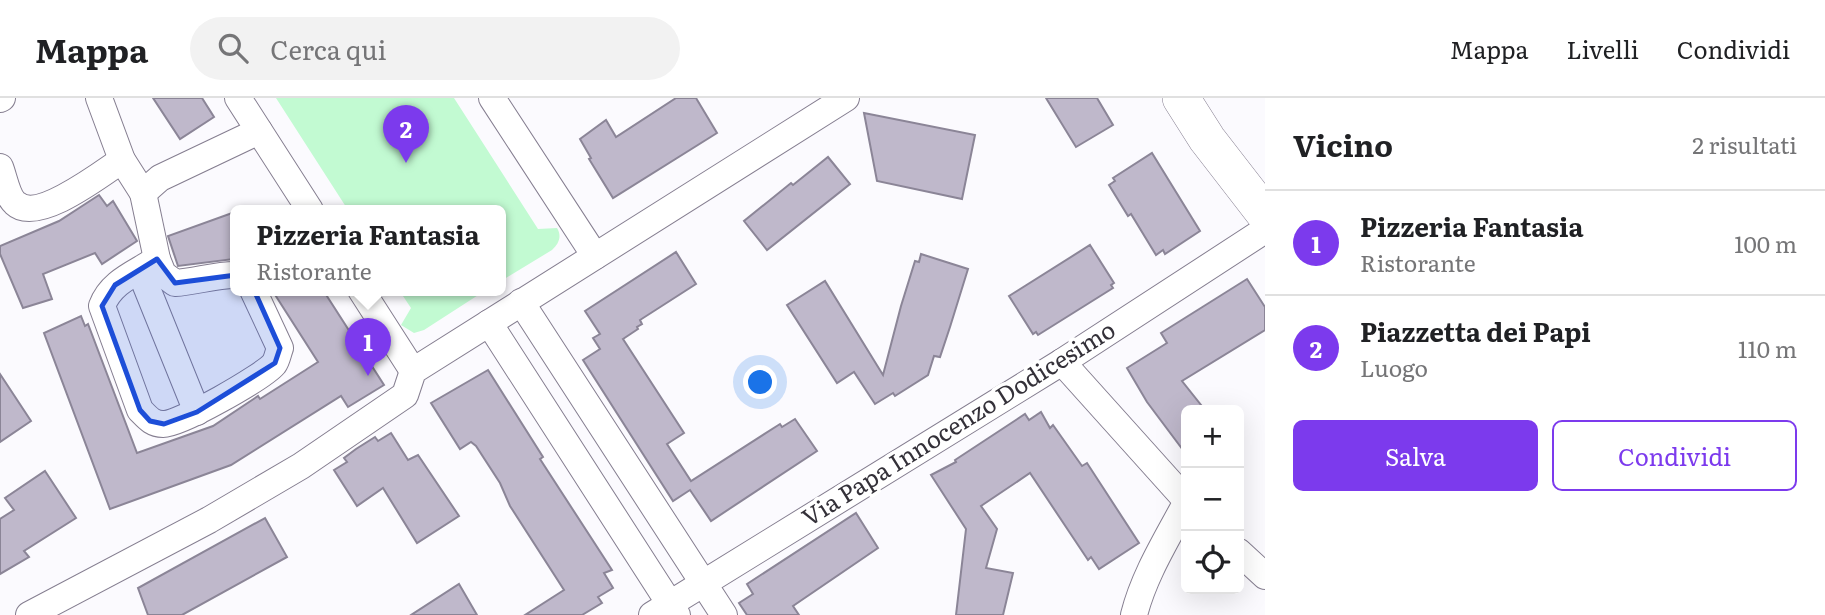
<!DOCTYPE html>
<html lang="it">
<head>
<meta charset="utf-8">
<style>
  :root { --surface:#fff; --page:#f2f2f2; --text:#202124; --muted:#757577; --line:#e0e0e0; --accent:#7c3aed }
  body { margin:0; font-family:Literata,serif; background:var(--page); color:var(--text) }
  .controls { position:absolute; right:21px; bottom:21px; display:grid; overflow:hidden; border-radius:10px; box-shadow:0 7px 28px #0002 }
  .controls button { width:63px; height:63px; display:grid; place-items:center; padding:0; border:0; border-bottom:2px solid var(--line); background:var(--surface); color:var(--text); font:35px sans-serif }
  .you { position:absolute; left:761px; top:285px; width:24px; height:24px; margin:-18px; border:5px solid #fff; border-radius:50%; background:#1a73e8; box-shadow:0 0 0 10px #1a73e833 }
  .badge { display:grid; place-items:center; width:46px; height:46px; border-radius:50%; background:var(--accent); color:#fff; font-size:23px; font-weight:700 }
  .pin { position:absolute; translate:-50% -58px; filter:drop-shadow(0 2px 4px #0008) }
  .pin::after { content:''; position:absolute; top:37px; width:24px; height:21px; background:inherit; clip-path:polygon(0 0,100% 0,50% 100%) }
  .popup { position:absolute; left:230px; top:107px; width:276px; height:91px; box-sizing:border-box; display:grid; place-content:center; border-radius:10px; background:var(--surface); filter:drop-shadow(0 2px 5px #0005); font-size:23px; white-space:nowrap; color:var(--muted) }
  .popup b { font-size:26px; color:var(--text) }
  .popup::after { content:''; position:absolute; left:50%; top:100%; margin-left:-14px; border:14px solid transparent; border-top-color:var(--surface) }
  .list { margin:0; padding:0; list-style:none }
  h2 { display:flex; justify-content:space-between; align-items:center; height:91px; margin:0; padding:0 28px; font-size:30px }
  h2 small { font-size:23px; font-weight:400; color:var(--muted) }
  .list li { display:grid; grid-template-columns:46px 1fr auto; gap:21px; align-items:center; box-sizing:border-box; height:105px; padding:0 28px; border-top:2px solid var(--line) }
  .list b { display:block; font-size:26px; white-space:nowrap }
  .list p { margin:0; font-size:23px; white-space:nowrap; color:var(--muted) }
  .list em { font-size:23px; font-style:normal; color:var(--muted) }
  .actions { display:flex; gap:14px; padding:21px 28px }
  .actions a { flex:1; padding:16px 0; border:2px solid var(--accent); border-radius:10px; text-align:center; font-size:24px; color:var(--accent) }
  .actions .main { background:var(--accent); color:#fff }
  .icon { flex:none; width:38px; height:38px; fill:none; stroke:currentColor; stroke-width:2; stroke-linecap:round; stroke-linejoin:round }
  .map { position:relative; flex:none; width:1265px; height:517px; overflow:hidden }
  header { display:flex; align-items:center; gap:42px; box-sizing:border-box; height:98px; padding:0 35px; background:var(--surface); border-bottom:2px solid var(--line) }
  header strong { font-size:33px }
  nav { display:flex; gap:38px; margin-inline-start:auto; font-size:24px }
  .search { width:490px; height:63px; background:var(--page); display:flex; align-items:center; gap:18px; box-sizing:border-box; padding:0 24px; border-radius:38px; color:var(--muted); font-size:26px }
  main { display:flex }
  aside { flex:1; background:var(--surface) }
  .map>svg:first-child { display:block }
  .green { fill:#c2fad2 }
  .building { fill:#bfb8cb; stroke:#8b8597; stroke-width:2 }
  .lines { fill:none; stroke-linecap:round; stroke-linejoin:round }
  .street-casing { stroke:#857e90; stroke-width:28 }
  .secondary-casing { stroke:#857e90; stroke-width:38 }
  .street { stroke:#fff; stroke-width:26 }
  .secondary { stroke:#fff; stroke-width:37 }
  .marked { fill:#1d4ed8; fill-opacity:0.2; stroke:#1d4ed8; stroke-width:5; stroke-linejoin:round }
  .labels { text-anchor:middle; stroke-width:7; stroke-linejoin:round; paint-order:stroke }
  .street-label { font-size:24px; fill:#343139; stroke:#fff }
</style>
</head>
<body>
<header>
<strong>Mappa</strong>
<div class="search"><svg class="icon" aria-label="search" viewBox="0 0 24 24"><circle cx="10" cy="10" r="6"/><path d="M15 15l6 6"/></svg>Cerca qui</div>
<nav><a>Mappa</a><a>Livelli</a><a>Condividi</a></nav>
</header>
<main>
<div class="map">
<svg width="1265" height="517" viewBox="0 0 1265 517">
  <rect width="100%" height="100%" fill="#fbfafe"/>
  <!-- green -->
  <g class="green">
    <path d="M276,0H454L538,131L557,130C562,138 559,146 552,152L501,183V112H348Z"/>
    <polygon points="399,192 486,192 424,232 414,235 401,227 411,210"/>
  </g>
  <!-- building -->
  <g class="building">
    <polygon points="153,0 202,0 214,19 180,41"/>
    <polygon points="676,0 696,0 717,35 613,100 589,61 591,60 580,41 606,22 616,39"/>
    <polygon points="1046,0 1097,0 1113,27 1076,49"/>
    <polygon points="864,15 975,37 962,101 877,83"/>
    <polygon points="1152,55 1200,133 1165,156 1163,152 1156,157 1131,116 1128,118 1109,87 1115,83 1113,80"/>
    <polygon points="828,59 850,86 767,152 744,123 791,85 793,87"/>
    <polygon points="99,97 107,108 113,103 137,143 102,166 95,155 43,176 52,201 23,210 0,156 0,148 59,123"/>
    <polygon points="235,114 235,149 231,151 234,161 178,168 168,138"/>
    <polygon points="1090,147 1114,185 1111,187 1113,190 1038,237 1036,234 1033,236 1009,198"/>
    <polygon points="676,154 696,186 640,222 642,226 637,229 638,231 623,241 684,335 667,346 691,383 780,326 782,329 795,321 817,353 711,423 690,392 673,403 583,262 600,251 593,240 600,236 585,213"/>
    <polygon points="921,156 968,171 950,229 940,259 934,258 928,277 895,298 893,295 875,306 854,274 837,285 787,207 825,183 883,277 901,208 915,163 919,164"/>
    <polygon points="1247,181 1265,209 1265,232 1182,283 1205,312 1186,312 1186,356 1147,304 1127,270 1167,245 1161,235"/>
    <polygon points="272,192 323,192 384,287 348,309 341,298 231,367 110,411 44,235 81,218 85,228 88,226 137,355 213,328 258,298 260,301 318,264"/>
    <polygon points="488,272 543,359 540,361 612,472 604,475 613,490 598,499 602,505 582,517 525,517 564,492 510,408 500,385 476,348 471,344 460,351 431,305"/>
    <polygon points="0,276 31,323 0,344"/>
    <polygon points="1041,314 1050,330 1053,327 1082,368 1087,365 1139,445 1099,471 1091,459 1088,462 1030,375 981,408 997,431 986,470 1013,475 1003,517 956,517 966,431 931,377 956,364 955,362 1025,316 1029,322"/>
    <polygon points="391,335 408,362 418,357 459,418 417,445 383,390 357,408 334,372 347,364 344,360 356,351 375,339 378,343"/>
    <polygon points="45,373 76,420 24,453 29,459 0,476 0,421 14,412 5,400"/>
    <polygon points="856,415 878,450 793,508 799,517 747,517 739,505 753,496 747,486"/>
    <polygon points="265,420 287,459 182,517 148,517 138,490"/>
    <polygon points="459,486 477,517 411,517"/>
  </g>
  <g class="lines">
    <defs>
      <g id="street">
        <polyline points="99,0 122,62 143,95 160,80 259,33"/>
        <polyline points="238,0 310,112"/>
        <polyline points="492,0 595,158"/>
        <polyline points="0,1 2,0"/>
        <path d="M0,69C4,79 7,98 15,105C37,126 101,76 122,62"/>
        <polyline points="143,95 157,161"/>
        <polyline points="140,173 197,314"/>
        <path d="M235,177C214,177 195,184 175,185L163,176L157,161C137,175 111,183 102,208L140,312C147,319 152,326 163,326C179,327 263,279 274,266C277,262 278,255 280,250L253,192"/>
        <polyline points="361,192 413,273"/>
        <polyline points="521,204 724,517"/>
        <polyline points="489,225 677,517"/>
        <polyline points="1062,264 1186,402"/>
        <polyline points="1239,454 1265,478"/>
        <polyline points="29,517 209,422 301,368 405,297 413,273 846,0"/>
        <polyline points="652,517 1062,264 1265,132"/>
        <path d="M1134,517C1144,477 1167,441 1186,405"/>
      </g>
      <polyline id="secondary" points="1181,0 1207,41 1265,116"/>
    </defs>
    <!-- street casing -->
    <use href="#street" class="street-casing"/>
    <!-- secondary casing -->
    <use href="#secondary" class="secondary-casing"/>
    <!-- street -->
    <use href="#street" class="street"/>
    <!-- secondary -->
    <use href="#secondary" class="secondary"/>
  </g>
  <!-- marked area -->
  <path class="marked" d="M157,161L175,185L236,177L254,192L280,250L275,265L197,314L164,326L150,323L140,312L102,208L115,187Z"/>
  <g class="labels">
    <!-- street labels -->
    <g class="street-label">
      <text transform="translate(959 326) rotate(-32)" y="8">Via Papa Innocenzo Dodicesimo</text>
    </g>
  </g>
</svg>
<div class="controls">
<button>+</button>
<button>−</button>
<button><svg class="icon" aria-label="locate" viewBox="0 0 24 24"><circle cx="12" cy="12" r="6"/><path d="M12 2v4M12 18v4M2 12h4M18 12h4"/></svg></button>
</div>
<div class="you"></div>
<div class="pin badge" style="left:368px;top:278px">1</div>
<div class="popup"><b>Pizzeria Fantasia</b>Ristorante</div>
<div class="pin badge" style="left:406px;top:65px">2</div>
</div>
<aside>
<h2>Vicino<small>2 risultati</small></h2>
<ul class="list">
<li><span class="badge">1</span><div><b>Pizzeria Fantasia</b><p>Ristorante</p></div><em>100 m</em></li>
<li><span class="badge">2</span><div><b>Piazzetta dei Papi</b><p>Luogo</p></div><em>110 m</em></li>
</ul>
<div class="actions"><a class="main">Salva</a><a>Condividi</a></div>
</aside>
</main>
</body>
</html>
